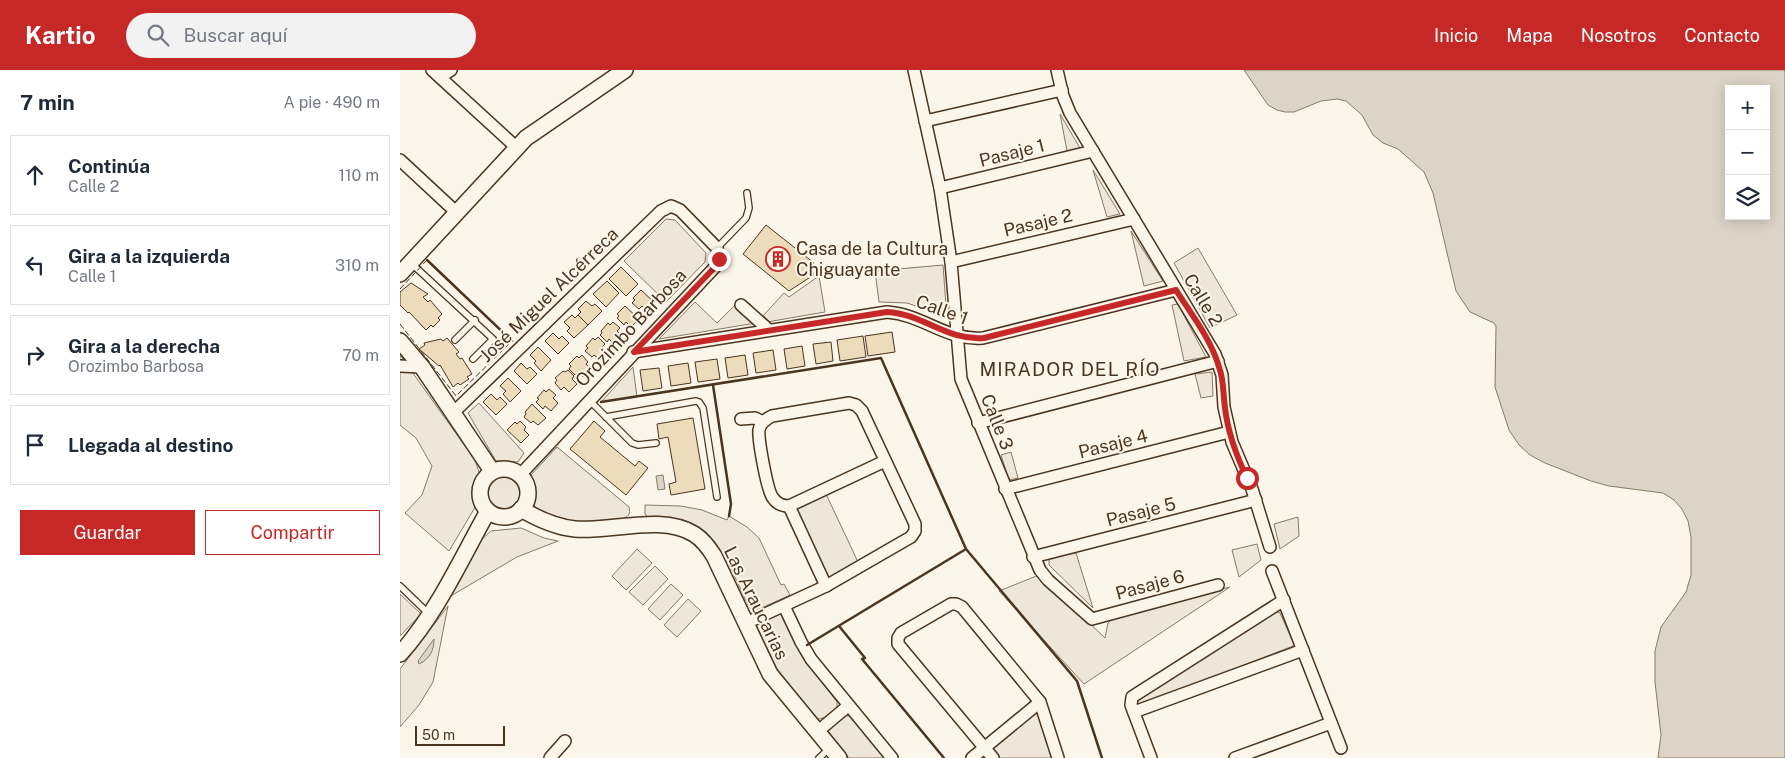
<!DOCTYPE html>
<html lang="es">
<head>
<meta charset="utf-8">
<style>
  :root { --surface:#fff; --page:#f2f2f3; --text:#1f2937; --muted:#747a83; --line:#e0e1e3; --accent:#c62828 }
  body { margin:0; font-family:"Public Sans",sans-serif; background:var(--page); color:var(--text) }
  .controls { position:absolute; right:15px; top:15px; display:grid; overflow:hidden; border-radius:0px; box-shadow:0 2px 12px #0003 }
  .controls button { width:45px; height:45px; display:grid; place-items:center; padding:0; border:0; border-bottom:1px solid var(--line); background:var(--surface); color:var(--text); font:25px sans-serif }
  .scale { position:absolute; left:15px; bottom:12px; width:90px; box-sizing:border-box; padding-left:5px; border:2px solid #4a3520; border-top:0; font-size:14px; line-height:18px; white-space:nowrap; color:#4a3520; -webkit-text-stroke:4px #fbf6e9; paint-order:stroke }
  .stop { position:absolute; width:15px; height:15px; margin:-11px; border:4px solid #c62828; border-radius:50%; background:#fff }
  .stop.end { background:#c62828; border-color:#fff; box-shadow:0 1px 5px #0008 }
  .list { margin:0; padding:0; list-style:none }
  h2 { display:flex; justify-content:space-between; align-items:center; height:65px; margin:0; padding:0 20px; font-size:21px }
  h2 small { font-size:16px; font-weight:400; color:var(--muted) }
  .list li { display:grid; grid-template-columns:32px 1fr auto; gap:15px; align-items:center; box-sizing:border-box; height:80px; margin:0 10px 10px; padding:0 10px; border:1px solid var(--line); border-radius:0px }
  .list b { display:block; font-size:19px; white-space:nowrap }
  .list p { margin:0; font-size:16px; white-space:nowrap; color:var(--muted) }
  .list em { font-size:16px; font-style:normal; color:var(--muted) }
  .actions { display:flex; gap:10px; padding:15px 20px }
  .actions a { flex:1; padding:11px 0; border:1px solid var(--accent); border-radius:0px; text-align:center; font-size:18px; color:var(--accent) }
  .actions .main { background:var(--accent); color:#fff }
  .icon { flex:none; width:28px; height:28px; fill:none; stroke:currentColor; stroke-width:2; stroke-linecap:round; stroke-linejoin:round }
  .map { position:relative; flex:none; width:1385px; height:688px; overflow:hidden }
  header { display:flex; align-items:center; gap:30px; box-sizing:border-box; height:70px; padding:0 25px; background:var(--accent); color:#fff }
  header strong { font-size:24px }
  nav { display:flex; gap:28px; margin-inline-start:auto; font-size:18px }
  .search { width:350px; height:45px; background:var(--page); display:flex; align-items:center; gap:12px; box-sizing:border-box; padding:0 18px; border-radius:28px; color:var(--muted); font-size:19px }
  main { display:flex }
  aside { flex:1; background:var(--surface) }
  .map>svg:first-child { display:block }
  .green { fill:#ede6d9; stroke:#887966 }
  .water { fill:#dcd4c6; stroke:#887966; fill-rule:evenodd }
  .building { fill:#ecdcbc; stroke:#4a3520 }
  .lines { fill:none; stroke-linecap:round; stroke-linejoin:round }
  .lane-casing { stroke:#4a3520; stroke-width:8 }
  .street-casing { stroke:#4a3520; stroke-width:14 }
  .secondary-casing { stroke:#4a3520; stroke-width:18 }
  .lane { stroke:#fbf6e9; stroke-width:5.5 }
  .street { stroke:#fbf6e9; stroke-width:11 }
  .secondary { stroke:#fbf6e9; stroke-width:15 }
  .fence { stroke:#4a3520; stroke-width:1; stroke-dasharray:6 2.5; stroke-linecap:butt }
  .wall { stroke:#4a3520; stroke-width:2.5 }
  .route { stroke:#c62828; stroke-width:6 }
  .labels { text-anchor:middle; stroke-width:4; stroke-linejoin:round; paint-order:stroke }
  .street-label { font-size:18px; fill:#4a3520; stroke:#fbf6e9 }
  .poi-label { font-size:18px; fill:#4a3520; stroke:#fbf6e9; text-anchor:start }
  .neighbourhood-label { font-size:19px; letter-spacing:1px; fill:#4a3520; stroke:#fbf6e9 }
</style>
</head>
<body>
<header>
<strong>Kartio</strong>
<div class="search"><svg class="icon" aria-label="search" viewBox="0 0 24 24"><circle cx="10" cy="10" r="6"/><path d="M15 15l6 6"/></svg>Buscar aquí</div>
<nav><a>Inicio</a><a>Mapa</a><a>Nosotros</a><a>Contacto</a></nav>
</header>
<main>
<aside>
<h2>7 min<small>A pie · 490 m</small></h2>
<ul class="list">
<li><svg class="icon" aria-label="ahead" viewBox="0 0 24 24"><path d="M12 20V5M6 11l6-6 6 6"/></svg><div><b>Continúa</b><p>Calle 2</p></div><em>110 m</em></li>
<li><svg class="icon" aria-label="left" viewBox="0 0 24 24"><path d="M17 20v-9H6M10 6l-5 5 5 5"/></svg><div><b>Gira a la izquierda</b><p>Calle 1</p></div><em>310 m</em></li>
<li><svg class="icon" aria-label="right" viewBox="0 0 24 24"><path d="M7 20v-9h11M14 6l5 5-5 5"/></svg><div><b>Gira a la derecha</b><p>Orozimbo Barbosa</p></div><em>70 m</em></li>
<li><svg class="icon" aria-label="arrive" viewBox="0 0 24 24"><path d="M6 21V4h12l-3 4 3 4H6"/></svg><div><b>Llegada al destino</b></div></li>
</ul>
<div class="actions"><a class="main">Guardar</a><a>Compartir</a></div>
</aside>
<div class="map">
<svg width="1385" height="688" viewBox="0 0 1385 688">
  <rect width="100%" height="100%" fill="#fbf6e9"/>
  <!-- green -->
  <g class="green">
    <polygon points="660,44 680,78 667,81"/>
    <polygon points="693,100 720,144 707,147"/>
    <polygon points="266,149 275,150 306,183 305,192 266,232 224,191"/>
    <polygon points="731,161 763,211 744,216"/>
    <polygon points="798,178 837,245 810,258 774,193"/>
    <polygon points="543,195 547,249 522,238 507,233 479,232 475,201"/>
    <polygon points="419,206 425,242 367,252 361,248 384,223 389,227"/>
    <polygon points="295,232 317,253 335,235 356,253 259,269"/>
    <polygon points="778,234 806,287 784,291 772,235"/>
    <polygon points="0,285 75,390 80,405 77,434 49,481 5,443 22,425 32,396 16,368 0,355"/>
    <polygon points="233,297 237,327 201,332"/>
    <polygon points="812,302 813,326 801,328 795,304"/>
    <polygon points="79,333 124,383 118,392 96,391 68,343"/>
    <path d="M157,377L229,437C230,441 230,445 226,447C221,451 213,450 207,451C188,453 147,454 134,435C131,431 134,425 134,421C134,415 131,411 131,405Z"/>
    <polygon points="611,382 618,408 609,410 601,385"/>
    <circle cx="103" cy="424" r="17"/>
    <polygon points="426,424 458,492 434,506 428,507 397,443 398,437"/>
    <path d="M245,435L281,436L302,440L327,450L329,446L347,457L359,468L381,515L384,514L390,525L357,540H352L348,535C333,505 321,465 287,452C274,447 260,451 248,447L245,444Z"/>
    <polygon points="898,447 899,466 880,479 874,454"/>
    <polygon points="121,458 144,468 158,471 117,487 49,527 81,470 91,461"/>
    <polygon points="857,474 861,490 839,507 832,480"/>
    <polygon points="237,479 252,493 226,520 212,506"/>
    <polygon points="676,483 693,538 649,495 649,488"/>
    <polygon points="255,496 268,509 243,535 229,522"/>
    <polygon points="639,505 705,568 708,553 715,546 830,517 684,614 599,521"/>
    <polygon points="271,514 283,525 260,550 248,539"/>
    <polygon points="0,524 21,544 0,566"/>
    <polygon points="288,529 301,541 277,567 264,555"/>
    <polygon points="48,536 33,612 19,635 0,657 0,599"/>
    <polygon points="876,541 880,543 894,574 893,576 741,635 736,633 738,628"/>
    <polygon points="379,543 381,543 400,583 437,632 437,638 427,647 419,649 414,646 377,599 356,555 357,553"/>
    <polygon points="639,639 653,688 600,688 593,679"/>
    <polygon points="445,645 449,646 486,688 449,688 428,661 431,656"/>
  </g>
  <!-- water -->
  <g class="water">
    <path d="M844,0H1385V688H1258L1261,665L1255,612V581L1261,557L1286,522L1291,505V467L1288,451L1282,439L1274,430L1263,423L1209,416L1191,411L1145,393L1130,385L1119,375L1109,360L1095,317L1096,256L1094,253L1070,242L1056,221L1033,123L1024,102L998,79L983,73L973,65L962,45L946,31L937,29L921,31L894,42H885L877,40L868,35ZM1329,19H1366V146H1329Z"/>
    <polygon points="263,405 265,419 258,420 256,406"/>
    <path d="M34,569C34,580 30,589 19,594L18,591Z"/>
  </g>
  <!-- building -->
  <g class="building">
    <polygon points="366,155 414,193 409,200 415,204 389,221 343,184"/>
    <polygon points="221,197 238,214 226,226 209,209"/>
    <polygon points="207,211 219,223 206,237 193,224"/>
    <polygon points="11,213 28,224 23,227 28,232 30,230 42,244 38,248 40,250 33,257 31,255 26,260 9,242 8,243 0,235 0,222"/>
    <polygon points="241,220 255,233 247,241 242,236 239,239 232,233 235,230 233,228"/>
    <polygon points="186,231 192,236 195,234 202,241 188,255 178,245 181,242 178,239"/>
    <polygon points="225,236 239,249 231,257 226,252 224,255 217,248 219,246 217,244"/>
    <polygon points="172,245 175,248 178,245 188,255 174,268 167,261 170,258 164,252"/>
    <polygon points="213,252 220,258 217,261 222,266 214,274 209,269 207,272 200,265 202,263 201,261 208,253 210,255"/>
    <polygon points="492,262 495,282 468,286 465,266"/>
    <polygon points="153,263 159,269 162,266 169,273 158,284 145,271"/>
    <polygon points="463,266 466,287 440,291 437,270"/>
    <polygon points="198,267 205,274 202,277 207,282 200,290 194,285 192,287 185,281 188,278 186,276 193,268 195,270"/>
    <polygon points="47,268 59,282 56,284 60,289 62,288 72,304 67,307 69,309 60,315 58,313 53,317 40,295 39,296 19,279 25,275 24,273 41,269 43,271"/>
    <polygon points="431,272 433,291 416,294 413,274"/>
    <polygon points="402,276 405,296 387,299 384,279"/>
    <polygon points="138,277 151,290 141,301 134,293 136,291 130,285"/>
    <polygon points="373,280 376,300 356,303 353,283"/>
    <polygon points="182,285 188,292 186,294 191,299 183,307 178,302 175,305 169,299 171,296 169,294 177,286 179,288"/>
    <polygon points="345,285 348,305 328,308 325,288"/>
    <polygon points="317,289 320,309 298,312 295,292"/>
    <polygon points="121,293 127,299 130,297 137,304 127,314 114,301"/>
    <polygon points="288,293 291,313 271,316 268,296"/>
    <polygon points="259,298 262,318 243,321 240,300"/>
    <polygon points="168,300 174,306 172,309 177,314 169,322 164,317 161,320 155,313 157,310 155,308 163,301 165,302"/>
    <polygon points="108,308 121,321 110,332 103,324 106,321 100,316"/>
    <polygon points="149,319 156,325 153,328 158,333 151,341 145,336 143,339 136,332 139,329 137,328 144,320 146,322"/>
    <polygon points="91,324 97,330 100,327 107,334 96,345 83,332"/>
    <polygon points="132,334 146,348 138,355 133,351 131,353 124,347 126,344 125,342"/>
    <polygon points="293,348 305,419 271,425 269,414 276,412 268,367 259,369 257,354"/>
    <polygon points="120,351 126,357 124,360 129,365 121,373 107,360 115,352 117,354"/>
    <polygon points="194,351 205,361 200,367 235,396 239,391 248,398 226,425 170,379"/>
  </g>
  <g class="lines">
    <defs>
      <g id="lane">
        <polyline points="317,178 346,148 349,138 347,123"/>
        <polyline points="12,194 93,269 73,289"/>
        <polyline points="55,270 75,250"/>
        <polyline points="189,330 232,373 238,375 256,373"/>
        <polyline points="206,347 296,331 299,332 303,338 317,427"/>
        <polyline points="0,516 28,543"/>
        <polyline points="419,688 429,679"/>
      </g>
      <g id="street">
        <polyline points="32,0 116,77"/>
        <polyline points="514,0 540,118 551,192 561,309 640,500 648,510 692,549 818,515"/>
        <polyline points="657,0 663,26 670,43 815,284 822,305 824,337 832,372 852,419 870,477"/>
        <polyline points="40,7 51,0"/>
        <polyline points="525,51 662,20"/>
        <polyline points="0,90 56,142"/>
        <polyline points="540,118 693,81"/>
        <polyline points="551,192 734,149"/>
        <polyline points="341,235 369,260"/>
        <path d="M233,282L487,242C524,245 546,271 583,268L776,220"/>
        <polyline points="0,296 22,297"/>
        <polyline points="53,343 261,141 271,136 280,140 317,178 319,189 316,196 120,405"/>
        <polyline points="341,349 355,348 363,352"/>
        <polyline points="578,353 818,291"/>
        <polyline points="605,419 829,362"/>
        <polyline points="389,436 426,516"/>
        <polyline points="633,487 856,430"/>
        <polyline points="872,501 941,678"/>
        <polyline points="384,536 401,572 411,589 492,688"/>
        <path d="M346,553L426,516L511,467L515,461V454L462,341L456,335L449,333L372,346C366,349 360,353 359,360C358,369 367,421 373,428C377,434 382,436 389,436L485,391"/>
        <polyline points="734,642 903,580"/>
        <polyline points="417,662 448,636"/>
        <polyline points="150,688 165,671"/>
        <polyline points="572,688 640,632"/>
        <polyline points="593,688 498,574 498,568 501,563 551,534 556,534 562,537 640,632 658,688"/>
        <polyline points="751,688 731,635 732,627 884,530"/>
        <polyline points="835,688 931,653"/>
      </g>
      <g id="secondary">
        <polyline points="0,204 126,68 225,0"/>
        <polyline points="0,271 22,297 92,401"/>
        <circle cx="104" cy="423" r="24"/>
        <path d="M121,439C138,449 155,457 175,459C211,462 262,444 294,464C302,469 309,478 314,486L370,604L439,688"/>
        <path d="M0,584C37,543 61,489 88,441"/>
      </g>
    </defs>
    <!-- lane casing -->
    <use href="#lane" class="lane-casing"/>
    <!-- street casing -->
    <use href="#street" class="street-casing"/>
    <!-- secondary casing -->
    <use href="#secondary" class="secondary-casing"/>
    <!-- lane -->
    <use href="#lane" class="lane"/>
    <!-- street -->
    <use href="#street" class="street"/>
    <!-- secondary -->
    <use href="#secondary" class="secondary"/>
    <!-- fence -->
    <g class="fence">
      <polyline points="0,219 27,190"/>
      <polyline points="0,254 56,326 112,271"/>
    </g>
    <!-- wall -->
    <g class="wall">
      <polyline points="27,190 112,271"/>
      <polyline points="313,315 331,434 329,446"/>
      <polyline points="201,332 481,288 566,479 677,611 702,688"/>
      <polyline points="439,556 465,588 462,589 544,688"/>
      <polyline points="407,575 566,479"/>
    </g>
  </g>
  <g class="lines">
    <!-- route -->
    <path class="route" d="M319,189L316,196L234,282L487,242C524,244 546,271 584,268L776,220C791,244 811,269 819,297C824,310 823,324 825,338C828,363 836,385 847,408"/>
  </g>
  <!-- icons -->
  <defs>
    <symbol id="building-ring" viewBox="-11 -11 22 22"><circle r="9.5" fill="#fbf6e9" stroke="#c62828" stroke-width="1.5"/><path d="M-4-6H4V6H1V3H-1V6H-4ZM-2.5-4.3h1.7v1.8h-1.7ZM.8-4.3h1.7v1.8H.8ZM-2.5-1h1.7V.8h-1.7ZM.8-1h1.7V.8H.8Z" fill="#c62828"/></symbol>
  </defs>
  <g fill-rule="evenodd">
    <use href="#building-ring" x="364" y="175" width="28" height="28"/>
  </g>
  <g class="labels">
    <!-- street labels -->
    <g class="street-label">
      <text transform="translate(612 83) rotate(-14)" y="6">Pasaje 1</text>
      <text transform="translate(638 153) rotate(-13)" y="6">Pasaje 2</text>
      <text transform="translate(149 225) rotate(-44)" y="6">José Miguel Alcérreca</text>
      <text transform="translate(803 230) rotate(59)" y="6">Calle 2</text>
      <text transform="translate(542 240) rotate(20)" y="6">Calle 1</text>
      <text transform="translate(231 258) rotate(-47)" y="6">Orozimbo Barbosa</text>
      <text transform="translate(597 352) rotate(68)" y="6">Calle 3</text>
      <text transform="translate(713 374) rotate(-14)" y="6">Pasaje 4</text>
      <text transform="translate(741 442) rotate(-14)" y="6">Pasaje 5</text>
      <text transform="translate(750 515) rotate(-15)" y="6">Pasaje 6</text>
      <text transform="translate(356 533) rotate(64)" y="6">Las Araucarias</text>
    </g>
    <!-- poi labels -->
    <g class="poi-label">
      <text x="396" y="185">Casa de la Cultura<tspan x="396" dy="21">Chiguayante</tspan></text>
    </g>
    <!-- neighbourhood labels -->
    <g class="neighbourhood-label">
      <text x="670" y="306">MIRADOR DEL RÍO</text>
    </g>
  </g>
</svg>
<div class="controls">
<button>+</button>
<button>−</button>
<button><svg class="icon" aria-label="layers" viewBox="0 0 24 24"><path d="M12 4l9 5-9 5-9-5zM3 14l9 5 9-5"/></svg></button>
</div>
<div class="scale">50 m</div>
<div class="stop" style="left:847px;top:408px"></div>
<div class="stop end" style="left:319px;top:189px"></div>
</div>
</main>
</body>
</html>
